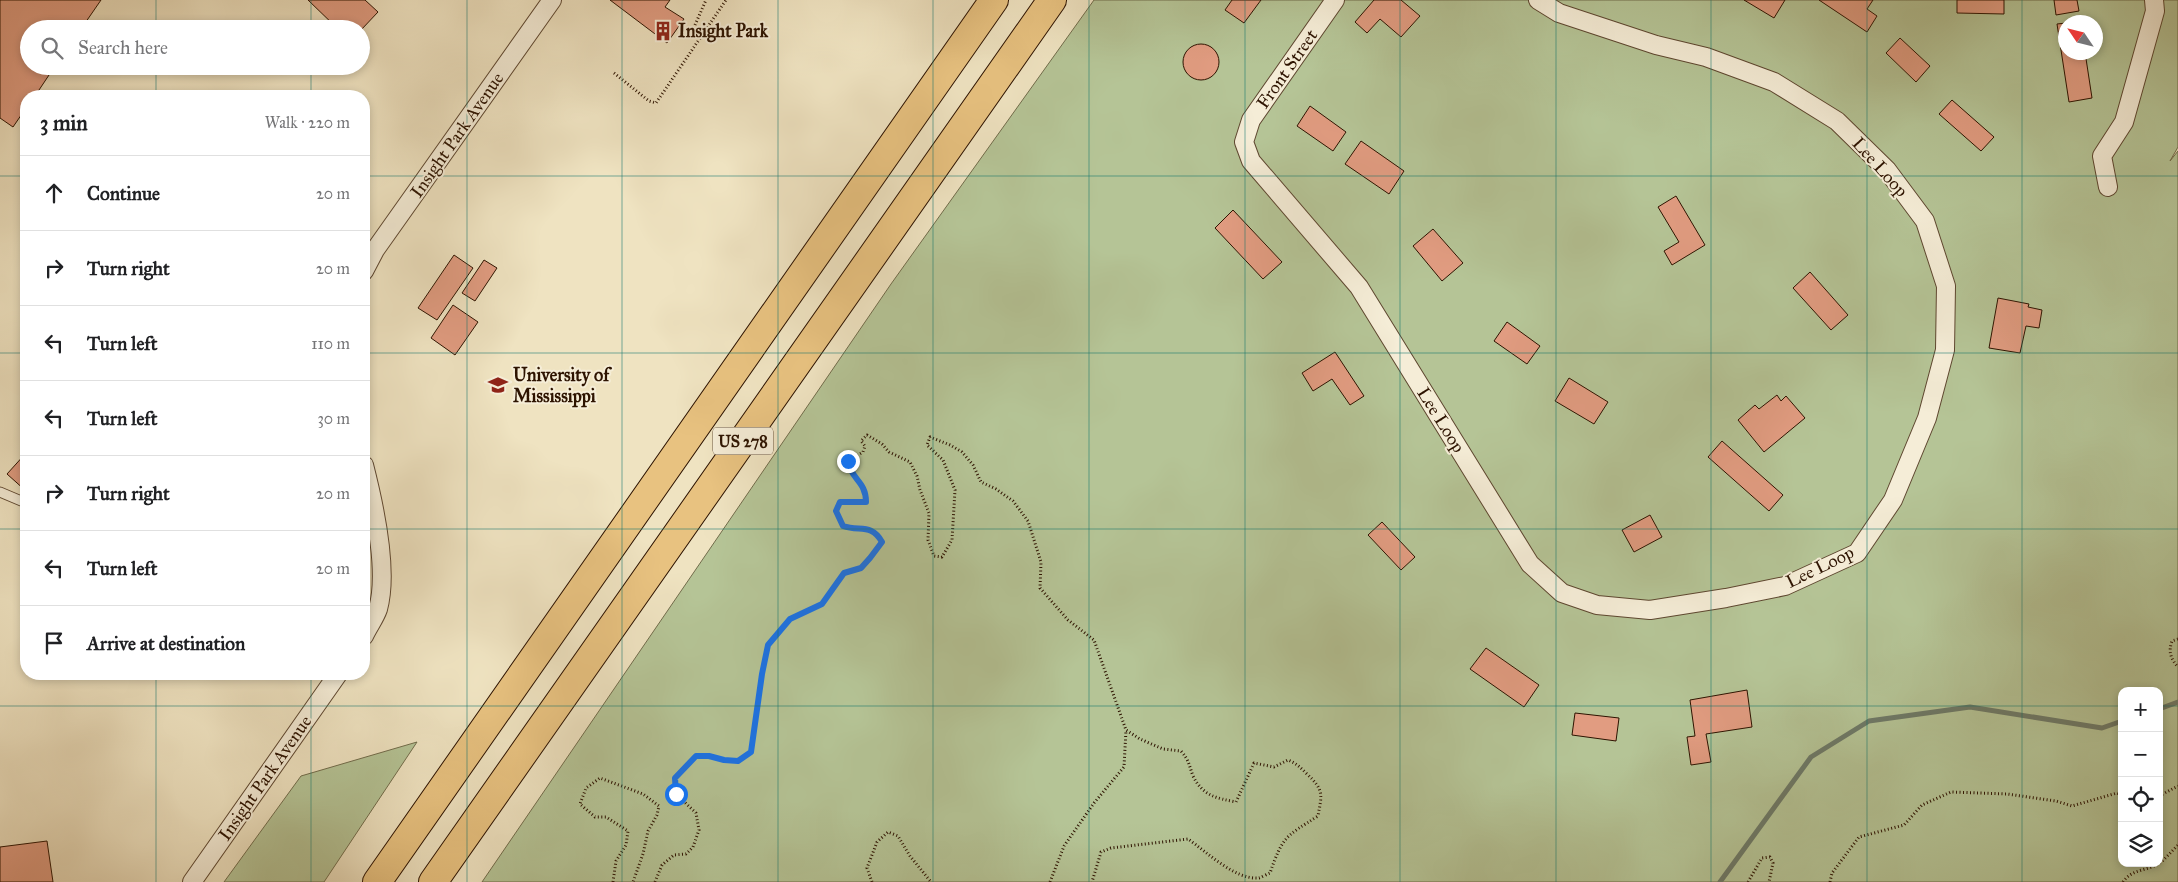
<!DOCTYPE html>
<html lang="en">
<head>
<meta charset="utf-8">
<style>
  :root { --surface:#fff; --page:#f6f6f6; --text:#202124; --muted:#757577; --line:#e0e0e0 }
  body { margin:0; font-family:"IM FELL Great Primer",serif; background:var(--page); color:var(--text) }
  .controls { position:absolute; right:15px; bottom:15px; display:grid; overflow:hidden; border-radius:10px; box-shadow:0 2px 8px #0003 }
  .controls button { width:45px; height:45px; display:grid; place-items:center; padding:0; border:0; border-bottom:1px solid var(--line); background:var(--surface); color:var(--text); font:25px sans-serif }
  .compass { position:absolute; left:2058px; top:15px; width:45px; height:45px; border-radius:50%; background:var(--surface); box-shadow:0 2px 8px #0003; rotate:305deg }
  .stop { position:absolute; width:15px; height:15px; margin:-11px; border:4px solid #1a73e8; border-radius:50%; background:#fff }
  .stop.end { background:#1a73e8; border-color:#fff; box-shadow:0 1px 5px #0008 }
  .list { margin:0; padding:0; list-style:none }
  h2 { display:flex; justify-content:space-between; align-items:center; height:65px; margin:0; padding:0 20px; font-size:21px }
  h2 small { font-size:16px; font-weight:400; color:var(--muted) }
  .list li { display:grid; grid-template-columns:32px 1fr auto; gap:15px; align-items:center; box-sizing:border-box; height:75px; padding:0 20px; border-top:1px solid var(--line) }
  .list b { display:block; font-size:19px; white-space:nowrap }
  .list em { font-size:16px; font-style:normal; color:var(--muted) }
  .icon { flex:none; width:28px; height:28px; fill:none; stroke:currentColor; stroke-width:2; stroke-linecap:round; stroke-linejoin:round }
  .map { position:relative; flex:none; width:2178px; height:882px; overflow:hidden }
  .search { position:absolute; background:var(--surface); box-shadow:0 2px 8px #0003; left:20px; top:20px; width:350px; height:55px; display:flex; align-items:center; gap:12px; box-sizing:border-box; padding:0 18px; border-radius:28px; color:var(--muted); font-size:19px }
  .panel { position:absolute; background:var(--surface); box-shadow:0 2px 8px #0003; left:20px; top:90px; width:350px; height:590px; border-radius:20px }
  .map>svg:first-child { display:block }
  .green { fill:#b5c496; stroke:#716c4b; fill-rule:evenodd }
  .lines { fill:none; stroke-linecap:round; stroke-linejoin:round }
  .stream { stroke:#6e7a68; stroke-width:5 }
  .building { fill:#e19c81; stroke:#2d1300 }
  .lane-casing { stroke:#5e4730; stroke-width:11 }
  .street-casing { stroke:#5e4730; stroke-width:20 }
  .highway-casing { stroke:#2d1300; stroke-width:30 }
  .path { stroke:#2d1300; stroke-width:3; stroke-dasharray:1 2.5; stroke-linecap:butt }
  .lane { stroke:#f5edd7; stroke-width:9 }
  .street { stroke:#f5edd7; stroke-width:18 }
  .highway { stroke:#e8c280; stroke-width:28 }
  .route { stroke:#1a73e8; stroke-width:6 }
  .grid { fill:none; stroke:#0f766e; stroke-width:1; stroke-opacity:0.55 }
  .labels { text-anchor:middle; stroke-width:4; stroke-linejoin:round; paint-order:stroke }
  .shield { fill:#f5edd7; stroke:#695440; stroke-width:1 }
  .shield-label { font-size:16px; font-weight:bold; fill:#2d1300 }
  .poi-label { font-size:18px; font-weight:bold; fill:#2d1300; stroke:#f5edd7; text-anchor:start }
  .street-label { font-size:18px; fill:#2d1300; stroke:#f5edd7 }
</style>
</head>
<body>
<div class="map">
<svg width="2178" height="882" viewBox="0 0 2178 882">
  <rect width="100%" height="100%" fill="#efe3c1"/>
  <filter id="stains"><feTurbulence type="fractalNoise" baseFrequency=".004" numOctaves="4"/><feColorMatrix values="0 0 0 0 .2 0 0 0 0 .09 0 0 0 0 .02 0 0 0 .5 -.17"/></filter>
  <radialGradient id="worn" r=".72"><stop offset=".6" stop-color="#630" stop-opacity="0"/><stop offset="1" stop-color="#630" stop-opacity=".3"/></radialGradient>
  <!-- green -->
  <g class="green">
    <path d="M1094,0H2178V147L2170,161L2178,151V882H482L891,284ZM2066,22H2096V52H2066ZM2122,691H2159V863H2122Z"/>
    <polygon points="417,742 324,882 224,882 301,776"/>
  </g>
  <g class="lines">
    <!-- stream -->
    <g class="stream">
      <polyline points="2159,709 2178,702"/>
      <polyline points="1720,882 1811,757 1869,721 1970,707 2102,728 2122,721"/>
    </g>
  </g>
  <!-- building -->
  <g class="building">
    <polygon points="0,0 101,0 81,29 29,29 29,66 55,66 35,96 26,96 26,108 13,127 0,118"/>
    <polygon points="308,0 365,0 378,12 361,30 338,29"/>
    <polygon points="610,0 670,0 665,7 684,19 667,43"/>
    <polygon points="1232,0 1261,0 1244,23 1225,10"/>
    <polygon points="1374,0 1401,0 1420,16 1401,37 1380,19 1367,33 1355,22"/>
    <polygon points="1744,0 1785,0 1774,18"/>
    <polygon points="1819,0 1873,0 1867,9 1877,16 1867,32"/>
    <polygon points="1957,0 2004,0 2004,14 1957,13"/>
    <polygon points="2054,0 2077,0 2079,11 2056,15"/>
    <polygon points="2066,23 2066,52 2085,52 2092,98 2069,102 2057,24"/>
    <polygon points="1900,38 1930,66 1916,82 1886,53"/>
    <circle cx="1201" cy="62" r="18"/>
    <polygon points="1952,100 1994,137 1981,151 1939,114"/>
    <polygon points="1310,106 1346,132 1333,151 1297,126"/>
    <polygon points="1361,141 1404,171 1389,194 1345,164"/>
    <polygon points="1676,196 1705,245 1672,265 1664,251 1679,242 1658,207"/>
    <polygon points="1233,210 1282,262 1263,279 1215,228"/>
    <polygon points="1433,229 1463,263 1442,281 1413,246"/>
    <polygon points="454,255 473,268 437,320 418,308"/>
    <polygon points="484,260 497,268 475,301 462,293"/>
    <polygon points="1810,272 1848,315 1831,330 1793,288"/>
    <polygon points="1998,298 2029,304 2028,307 2042,310 2039,328 2026,326 2020,353 1989,348"/>
    <polygon points="453,305 478,322 455,355 431,338"/>
    <polygon points="1507,322 1540,346 1527,364 1494,341"/>
    <polygon points="1335,352 1364,396 1350,405 1332,379 1313,391 1302,373"/>
    <polygon points="1569,378 1608,402 1594,424 1555,401"/>
    <polygon points="1777,395 1781,401 1786,396 1805,418 1764,452 1738,420 1755,405 1759,409"/>
    <polygon points="1722,441 1783,495 1769,511 1708,457"/>
    <polygon points="26,453 26,491 7,474"/>
    <polygon points="1650,515 1662,537 1634,552 1622,530"/>
    <polygon points="1382,522 1415,557 1401,570 1368,535"/>
    <polygon points="1486,648 1539,685 1524,707 1470,669"/>
    <polygon points="1747,690 1752,727 1706,734 1711,762 1691,765 1687,737 1695,736 1690,700"/>
    <polygon points="1575,713 1619,718 1616,741 1572,735"/>
    <polygon points="47,841 53,882 0,882 0,847"/>
  </g>
  <g class="lines">
    <defs>
      <polyline id="lane" points="0,492 26,503"/>
      <g id="street">
        <polyline points="1335,0 1251,120 1244,142 1251,161 1359,287 1530,564 1562,593 1597,605 1650,610 1726,598 1785,586 1857,553 1893,500 1927,418 1945,350 1946,286 1925,221 1887,170 1837,121 1774,82 1706,57 1656,45 1559,13 1538,0"/>
        <polyline points="2108,187 2102,156 2124,122 2155,11 2154,0"/>
        <polyline points="364,271 375,250 552,0"/>
        <path d="M364,465C374,504 389,570 378,609C375,618 368,627 364,636"/>
        <polyline points="192,882 338,674"/>
      </g>
      <g id="highway">
        <polyline points="377,882 994,0"/>
        <polyline points="433,882 1052,0"/>
      </g>
    </defs>
    <!-- lane casing -->
    <use href="#lane" class="lane-casing"/>
    <!-- street casing -->
    <use href="#street" class="street-casing"/>
    <!-- highway casing -->
    <use href="#highway" class="highway-casing"/>
    <!-- path -->
    <g class="path">
      <polyline points="695,25 706,0"/>
      <polyline points="614,73 649,101 656,103 726,0"/>
      <path d="M2178,639L2172,641C2168,652 2171,659 2178,667"/>
      <polyline points="2159,796 2178,786"/>
      <polyline points="613,882 616,861 626,845 628,831 606,817 595,817 580,804 586,788 600,778 643,794 659,806 657,815 648,831 643,854 633,882"/>
      <path d="M655,882L662,865L674,855L686,854L693,847L699,830L696,813L676,794L675,778L695,756H709L724,760L738,761L751,752L762,674L768,645L790,619L822,604L844,573L861,568L870,558L882,542C871,523 860,532 843,526L836,511L840,502H866C866,481 851,480 848,461L863,452L865,446L861,441L867,435L882,444L889,452L910,462L917,476L920,490L929,513L928,540L934,556L942,557L952,540L955,490L943,460L927,445L930,437L950,445L962,452L973,465L981,482L996,489L1013,501L1028,521L1041,562L1040,588L1068,620L1094,640L1126,730L1140,739L1163,749L1181,751C1189,760 1189,765 1193,776C1203,796 1216,798 1236,802L1254,763L1274,767L1288,760C1296,763 1301,768 1307,774C1324,790 1322,794 1318,816C1285,837 1283,836 1270,873C1267,874 1262,877 1259,878C1235,880 1207,852 1188,839L1111,848L1101,852L1092,882"/>
      <polyline points="872,882 867,868 877,842 888,832 898,836 910,856 931,882"/>
      <polyline points="1050,882 1064,846 1094,803 1124,767 1126,730"/>
      <polyline points="1748,882 1762,858 1770,857 1773,863 1769,882"/>
      <polyline points="1830,882 1832,873 1859,837 1904,825 1922,805 1951,792 2007,794 2056,801 2072,806 2117,793 2122,795"/>
      <path d="M2123,882C2132,868 2150,871 2161,862C2167,857 2172,851 2178,845"/>
    </g>
    <!-- lane -->
    <use href="#lane" class="lane"/>
    <!-- street -->
    <use href="#street" class="street"/>
    <!-- highway -->
    <use href="#highway" class="highway"/>
  </g>
  <g class="lines">
    <!-- route -->
    <path class="route" d="M676,794L675,778L696,756H709L724,760L738,761L751,752L762,674L768,645L790,619L822,604L844,573L861,568L870,558L882,542C871,523 860,532 843,526L836,511L840,502H866C866,481 851,480 848,461"/>
  </g>
  <!-- grid -->
  <path class="grid" d="M156,0V29M311,0V29M467,0V882M622,0V882M778,0V882M933,0V882M1089,0V882M1245,0V882M1400,0V882M1556,0V882M1711,0V882M1867,0V882M2022,0V882M156,66V96M311,66V96M0,176H26M364,176H2178M0,353H26M364,353H2178M0,529H26M364,529H2178M156,674V882M311,674V882M0,706H2122M2159,706H2178"/>
  <!-- icons -->
  <defs>
    <symbol id="building-bare" viewBox="-9 -9 18 18"><path d="M-4-6H4V6H1V3H-1V6H-4ZM-2.5-4.3h1.7v1.8h-1.7ZM.8-4.3h1.7v1.8H.8ZM-2.5-1h1.7V.8h-1.7ZM.8-1h1.7V.8H.8Z" fill="#8f2418" stroke="#f5edd7" stroke-width="2.5" paint-order="stroke"/></symbol>
    <symbol id="university-bare" viewBox="-9 -9 18 18"><path d="M0-5L7-2L0 1L-7-2ZM-4 1L0 2.5L4 1V4Q0 6-4 4Z" fill="#8f2418" stroke="#f5edd7" stroke-width="2.5" paint-order="stroke"/></symbol>
  </defs>
  <g fill-rule="evenodd">
    <use href="#building-bare" x="649" y="17" width="28" height="28"/>
    <use href="#university-bare" x="484" y="371" width="28" height="28"/>
  </g>
  <g class="labels">
    <!-- shield labels -->
    <rect class="shield" x="713" y="427.5" width="60" height="27" rx="4"/>
    <g class="shield-label">
      <text x="743" y="447">US 278</text>
    </g>
    <!-- poi labels -->
    <g class="poi-label">
      <text x="678" y="37">Insight Park</text>
      <text x="513" y="381">University of<tspan x="513" dy="21">Mississippi</tspan></text>
    </g>
    <!-- street labels -->
    <g class="street-label">
      <text transform="translate(1287 69) rotate(-55)" y="6">Front Street</text>
      <text transform="translate(457 135) rotate(-55)" y="6">Insight Park Avenue</text>
      <text transform="translate(1880 167) rotate(48)" y="6">Lee Loop</text>
      <text transform="translate(1441 420) rotate(58)" y="6">Lee Loop</text>
      <text transform="translate(1820 567) rotate(-26)" y="6">Lee Loop</text>
      <text transform="translate(265 778) rotate(-55)" y="6">Insight Park Avenue</text>
    </g>
  </g>
  <rect width="100%" height="100%" filter="url(#stains)"/>
  <rect width="100%" height="100%" fill="url(#worn)"/>
</svg>
<div class="controls">
<button>+</button>
<button>−</button>
<button><svg class="icon" aria-label="locate" viewBox="0 0 24 24"><circle cx="12" cy="12" r="6"/><path d="M12 2v4M12 18v4M2 12h4M18 12h4"/></svg></button>
<button><svg class="icon" aria-label="layers" viewBox="0 0 24 24"><path d="M12 4l9 5-9 5-9-5zM3 14l9 5 9-5"/></svg></button>
</div>
<svg class="compass" viewBox="-18 -18 36 36"><path d="M0-13l5 13h-10z" fill="#e53935"/><path d="M0 13l5-13h-10z" fill="#757577"/></svg>
<div class="stop" style="left:676px;top:794px"></div>
<div class="stop end" style="left:848px;top:461px"></div>
<div class="search"><svg class="icon" aria-label="search" viewBox="0 0 24 24"><circle cx="10" cy="10" r="6"/><path d="M15 15l6 6"/></svg>Search here</div>
<section class="panel">
<h2>3 min<small>Walk · 220 m</small></h2>
<ul class="list">
<li><svg class="icon" aria-label="ahead" viewBox="0 0 24 24"><path d="M12 20V5M6 11l6-6 6 6"/></svg><div><b>Continue</b></div><em>20 m</em></li>
<li><svg class="icon" aria-label="right" viewBox="0 0 24 24"><path d="M7 20v-9h11M14 6l5 5-5 5"/></svg><div><b>Turn right</b></div><em>20 m</em></li>
<li><svg class="icon" aria-label="left" viewBox="0 0 24 24"><path d="M17 20v-9H6M10 6l-5 5 5 5"/></svg><div><b>Turn left</b></div><em>110 m</em></li>
<li><svg class="icon" aria-label="left" viewBox="0 0 24 24"><path d="M17 20v-9H6M10 6l-5 5 5 5"/></svg><div><b>Turn left</b></div><em>30 m</em></li>
<li><svg class="icon" aria-label="right" viewBox="0 0 24 24"><path d="M7 20v-9h11M14 6l5 5-5 5"/></svg><div><b>Turn right</b></div><em>20 m</em></li>
<li><svg class="icon" aria-label="left" viewBox="0 0 24 24"><path d="M17 20v-9H6M10 6l-5 5 5 5"/></svg><div><b>Turn left</b></div><em>20 m</em></li>
<li><svg class="icon" aria-label="arrive" viewBox="0 0 24 24"><path d="M6 21V4h12l-3 4 3 4H6"/></svg><div><b>Arrive at destination</b></div></li>
</ul>
</section>
</div>
</body>
</html>
